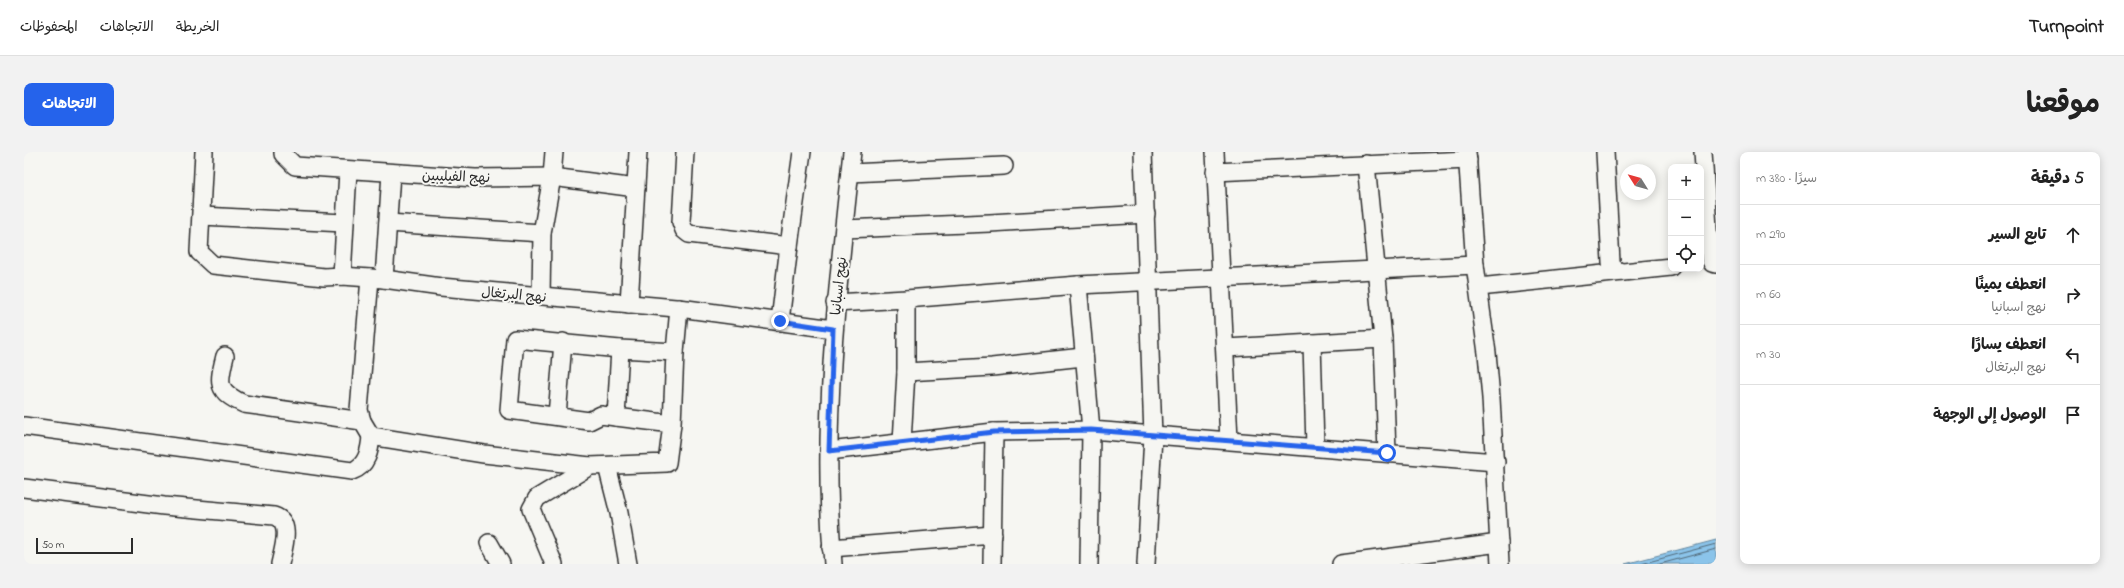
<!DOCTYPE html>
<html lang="ar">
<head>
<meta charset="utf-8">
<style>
  :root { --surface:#fff; --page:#f2f2f2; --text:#222; --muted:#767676; --line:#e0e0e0; --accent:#2563eb }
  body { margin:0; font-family:"Indie Flower","Playpen Sans Arabic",sans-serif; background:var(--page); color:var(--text); direction:rtl }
  .controls { position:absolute; right:12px; top:12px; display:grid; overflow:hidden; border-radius:8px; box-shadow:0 2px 10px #0003 }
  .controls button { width:36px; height:36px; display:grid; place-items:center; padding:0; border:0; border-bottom:1px solid var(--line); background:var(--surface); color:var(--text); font:20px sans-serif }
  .compass { position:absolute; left:1596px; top:12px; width:36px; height:36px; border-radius:50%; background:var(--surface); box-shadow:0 2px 10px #0003; rotate:307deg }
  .scale { position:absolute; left:12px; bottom:10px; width:97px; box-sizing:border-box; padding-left:4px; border:2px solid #2b2b2b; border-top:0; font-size:11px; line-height:14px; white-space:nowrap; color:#2b2b2b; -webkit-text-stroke:3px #f6f6f2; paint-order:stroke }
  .stop { position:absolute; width:12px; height:12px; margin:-9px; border:3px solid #2563eb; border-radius:50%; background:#fff }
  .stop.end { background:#2563eb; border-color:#fff; box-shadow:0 1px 4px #0008 }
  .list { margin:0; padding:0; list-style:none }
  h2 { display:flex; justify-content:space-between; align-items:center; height:52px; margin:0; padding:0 16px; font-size:17px }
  h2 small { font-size:13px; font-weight:400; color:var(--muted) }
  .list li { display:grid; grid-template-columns:26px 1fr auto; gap:12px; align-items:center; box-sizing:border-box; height:60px; padding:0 16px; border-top:1px solid var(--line) }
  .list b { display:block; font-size:15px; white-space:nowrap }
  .list p { margin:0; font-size:13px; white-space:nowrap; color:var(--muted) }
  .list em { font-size:13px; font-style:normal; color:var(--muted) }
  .icon { flex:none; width:22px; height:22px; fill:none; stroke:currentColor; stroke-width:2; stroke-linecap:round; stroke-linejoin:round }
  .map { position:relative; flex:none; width:1692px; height:412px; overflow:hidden; direction:ltr; border-radius:8px }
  header { display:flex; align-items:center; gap:24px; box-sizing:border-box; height:56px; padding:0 20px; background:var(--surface); border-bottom:1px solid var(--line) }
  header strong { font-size:19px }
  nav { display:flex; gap:22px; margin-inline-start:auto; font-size:14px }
  .intro { display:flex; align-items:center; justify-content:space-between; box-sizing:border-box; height:96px; padding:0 24px }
  h1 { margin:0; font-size:28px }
  .button { padding:10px 18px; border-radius:8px; background:var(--accent); color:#fff; font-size:14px; font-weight:700 }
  main { display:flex; gap:24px; padding:0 24px }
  aside { flex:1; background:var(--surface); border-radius:8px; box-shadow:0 2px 10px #0003 }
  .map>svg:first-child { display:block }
  .water { fill:#8bc4ea; stroke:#65879e }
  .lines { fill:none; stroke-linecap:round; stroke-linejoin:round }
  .shore { stroke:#516877; stroke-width:1 }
  .minor-casing { stroke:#2b2b2b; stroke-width:20 }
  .minor { stroke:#f6f6f2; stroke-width:17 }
  .route { stroke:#2563eb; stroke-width:5 }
  .labels { text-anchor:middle; stroke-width:4; stroke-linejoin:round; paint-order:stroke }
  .street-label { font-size:14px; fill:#2b2b2b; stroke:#f6f6f2 }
</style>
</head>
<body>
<header>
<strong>Turnpoint</strong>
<nav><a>الخريطة</a><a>الاتجاهات</a><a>المحفوظات</a></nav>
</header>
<div class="intro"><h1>موقعنا</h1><a class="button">الاتجاهات</a></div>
<main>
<aside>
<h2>5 دقيقة<small>سيرًا · 380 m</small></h2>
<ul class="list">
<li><svg class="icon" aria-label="ahead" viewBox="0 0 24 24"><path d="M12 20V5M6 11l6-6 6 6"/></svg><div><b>تابع السير</b></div><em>290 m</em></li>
<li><svg class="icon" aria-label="right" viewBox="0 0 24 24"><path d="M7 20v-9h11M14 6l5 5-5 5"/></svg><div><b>انعطف يمينًا</b><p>نهج اسبانيا</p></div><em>60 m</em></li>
<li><svg class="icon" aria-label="left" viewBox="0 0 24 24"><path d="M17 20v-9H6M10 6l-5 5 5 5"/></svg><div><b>انعطف يسارًا</b><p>نهج البرتغال</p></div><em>30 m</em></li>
<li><svg class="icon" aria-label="arrive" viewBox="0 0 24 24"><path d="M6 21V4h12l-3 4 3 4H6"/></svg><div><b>الوصول إلى الوجهة</b></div></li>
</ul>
</aside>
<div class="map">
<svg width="1692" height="412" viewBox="0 0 1692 412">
  <rect width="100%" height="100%" fill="#f6f6f2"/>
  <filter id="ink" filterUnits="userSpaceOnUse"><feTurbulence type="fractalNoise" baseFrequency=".025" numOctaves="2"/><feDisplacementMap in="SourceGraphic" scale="8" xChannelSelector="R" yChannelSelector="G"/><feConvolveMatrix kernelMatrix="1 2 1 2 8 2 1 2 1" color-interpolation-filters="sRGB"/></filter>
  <g filter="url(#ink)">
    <!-- water -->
    <polygon class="water" points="1692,388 1692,412 1601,412"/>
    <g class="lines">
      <!-- shore -->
      <g class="shore">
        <polyline points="1617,412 1692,392"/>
        <polyline points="1636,412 1692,397"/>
      </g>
      <defs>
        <g id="minor">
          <polyline points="180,0 175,100 189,113 300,125 318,124 360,127 417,135 663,157 809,177"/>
          <polyline points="259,0 259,2 271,14 451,26 528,25 612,36"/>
          <polyline points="661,0 657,70 660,78 665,82 765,94 756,169"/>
          <polyline points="1119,0 1129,284 1122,412"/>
          <polyline points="1191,0 1205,288"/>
          <polyline points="1443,0 1451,113 1463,201 1467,246 1476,412"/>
          <polyline points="1581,0 1587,110 1588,115 1596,120"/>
          <polyline points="1679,0 1686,107 1688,111 1692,112"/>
          <polyline points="1342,12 1359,187 1363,301"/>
          <polyline points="1191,20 1444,8"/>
          <polyline points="826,21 980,14"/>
          <polyline points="178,64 320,71"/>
          <polyline points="364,71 518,81"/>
          <polyline points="820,77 966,71 1122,62"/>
          <polyline points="765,94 778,0"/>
          <polyline points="318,124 324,19"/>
          <polyline points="346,126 335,258 338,269 347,284 460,302 566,314 643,311 648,272 592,265 596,197 651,200 648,272"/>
          <polyline points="360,127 367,21"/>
          <polyline points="1054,133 1067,278 1065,412"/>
          <polyline points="1455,135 1647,115"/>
          <polyline points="517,144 518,81 528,25 530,0"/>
          <polyline points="811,151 882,147 1054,133 1451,113"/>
          <polyline points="605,152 614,0"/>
          <polyline points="1288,191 1291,295"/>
          <polyline points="1202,196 1359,187"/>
          <polyline points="651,200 655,156"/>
          <path d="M201,204C194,232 192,239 220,252L338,269"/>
          <polyline points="882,220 968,215 1059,205"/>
          <polyline points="533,264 539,190"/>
          <polyline points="592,265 577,263 565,269 485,258 491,187 596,197"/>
          <path d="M0,274L328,319C343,314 346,298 347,284"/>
          <polyline points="878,290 882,220 882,147"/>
          <polyline points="805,299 970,280 1067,278 1472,310"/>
          <polyline points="583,314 595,361 604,412"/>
          <path d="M0,336L140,354L250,364C269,370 259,397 256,412"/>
          <polyline points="465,391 477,412"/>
          <polyline points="807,396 969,383"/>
          <polyline points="530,412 507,357 513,346 566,314"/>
          <path d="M809,412C797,275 813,136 828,0"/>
          <polyline points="968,412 970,280"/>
          <polyline points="1317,412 1475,391"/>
        </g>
      </defs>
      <!-- minor casing -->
      <use href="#minor" class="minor-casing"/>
      <!-- minor -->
      <use href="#minor" class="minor"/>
    </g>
  </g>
  <g class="lines" filter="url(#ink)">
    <!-- route -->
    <polyline class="route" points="756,169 809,177 805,299 970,280 1067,278 1363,301"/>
  </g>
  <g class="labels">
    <!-- street labels -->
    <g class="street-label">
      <text transform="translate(432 24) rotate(2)" y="5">نهج الفيليبين</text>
      <text transform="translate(814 134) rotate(-84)" y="5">نهج اسبانيا</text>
      <text transform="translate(490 142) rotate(5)" y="5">نهج البرتغال</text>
    </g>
  </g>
</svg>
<div class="controls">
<button>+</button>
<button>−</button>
<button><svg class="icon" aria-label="locate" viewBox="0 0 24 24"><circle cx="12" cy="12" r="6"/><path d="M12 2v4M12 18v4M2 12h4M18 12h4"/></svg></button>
</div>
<svg class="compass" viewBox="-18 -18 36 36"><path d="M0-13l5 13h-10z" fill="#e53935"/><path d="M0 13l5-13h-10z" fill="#767676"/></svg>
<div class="scale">50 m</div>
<div class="stop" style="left:1363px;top:301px"></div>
<div class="stop end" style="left:756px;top:169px"></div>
</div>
</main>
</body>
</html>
